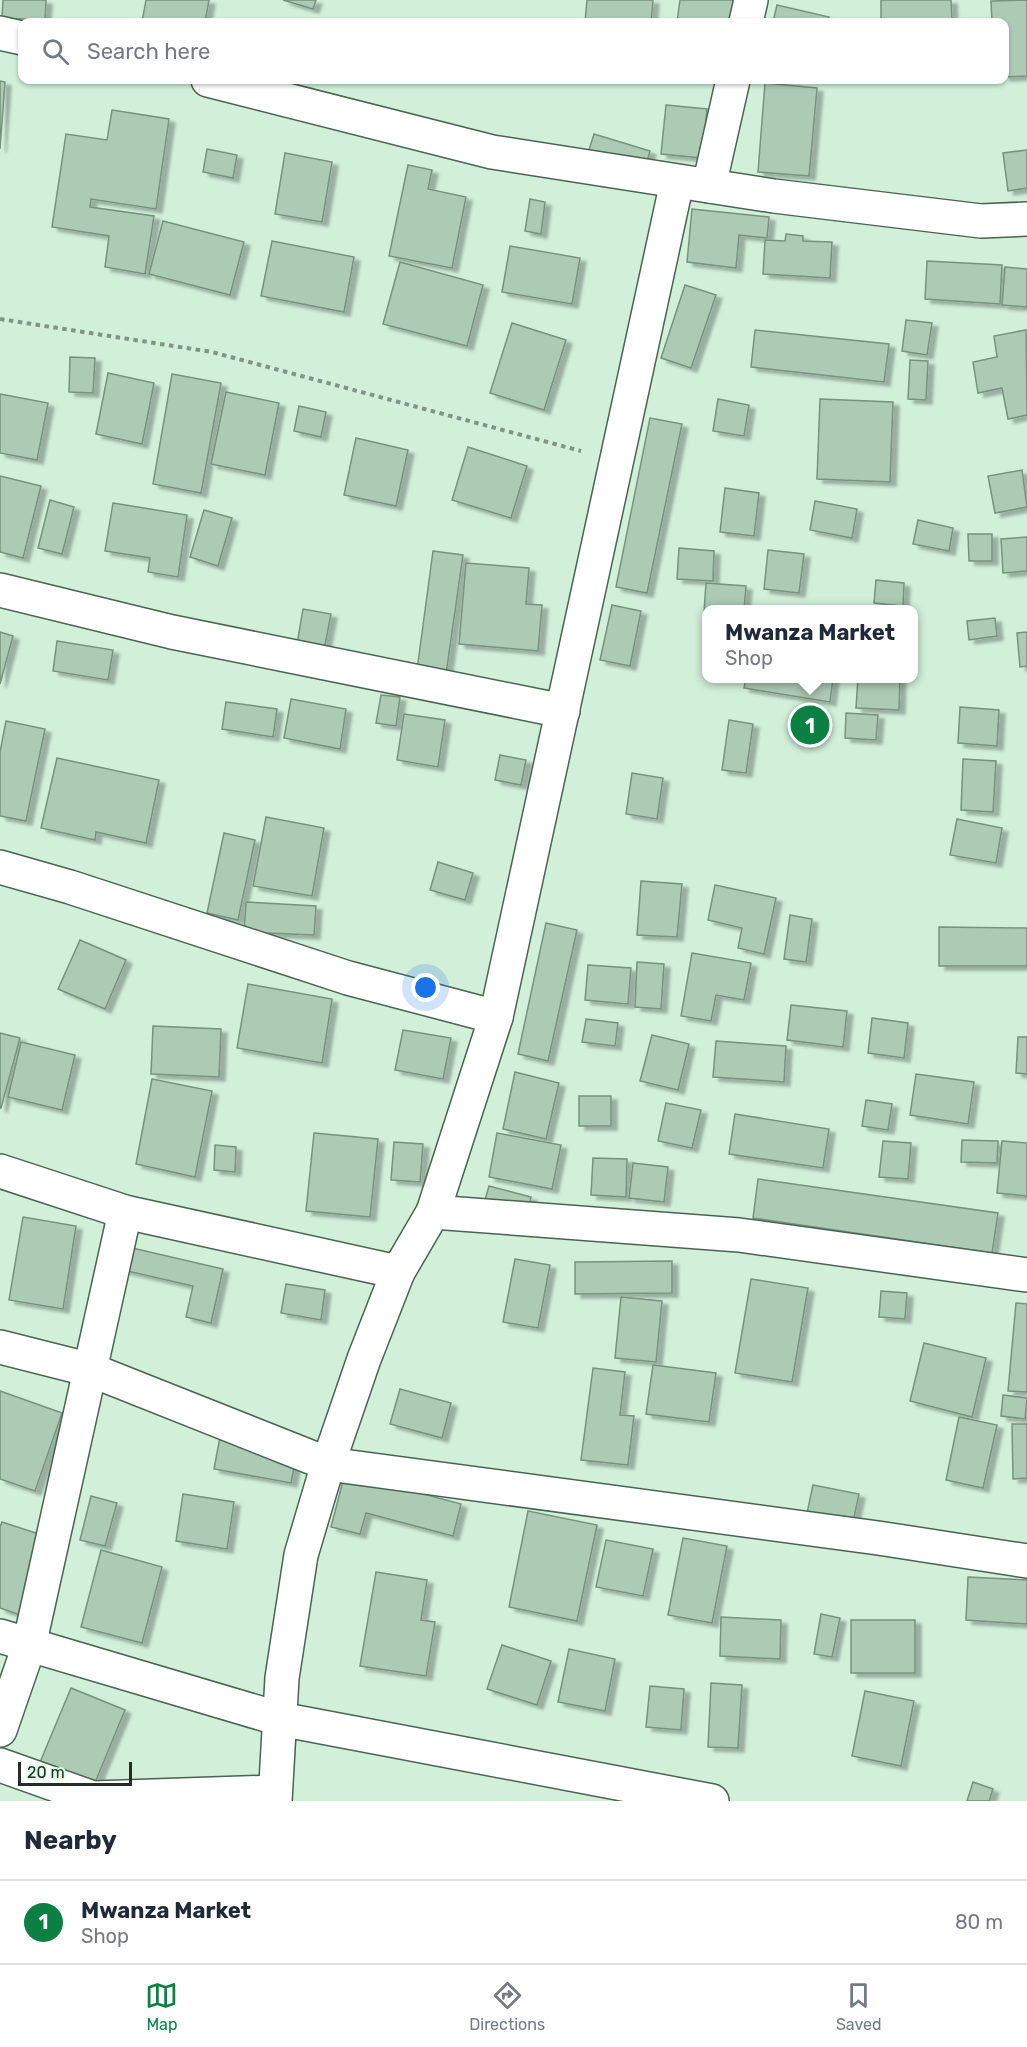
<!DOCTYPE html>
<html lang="en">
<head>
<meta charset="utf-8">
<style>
  :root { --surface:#fff; --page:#f6f6f7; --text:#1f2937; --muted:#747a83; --line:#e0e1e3; --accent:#0b8043 }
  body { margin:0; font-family:Rubik,sans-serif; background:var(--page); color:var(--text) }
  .scale { position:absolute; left:18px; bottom:15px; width:114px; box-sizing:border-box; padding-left:6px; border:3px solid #232f26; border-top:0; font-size:16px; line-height:21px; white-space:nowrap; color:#232f26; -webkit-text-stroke:4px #defde6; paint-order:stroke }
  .you { position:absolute; left:426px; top:988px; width:21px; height:21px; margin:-15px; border:4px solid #fff; border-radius:50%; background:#1a73e8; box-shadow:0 0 0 9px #1a73e833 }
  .badge { display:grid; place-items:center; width:39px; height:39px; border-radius:50%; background:var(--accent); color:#fff; font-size:20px; font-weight:700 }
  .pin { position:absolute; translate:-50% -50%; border:3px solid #fff; box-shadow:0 2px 6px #0006 }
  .popup { position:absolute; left:702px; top:605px; width:216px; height:78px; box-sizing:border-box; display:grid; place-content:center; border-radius:12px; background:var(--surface); filter:drop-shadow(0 2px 4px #0005); font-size:20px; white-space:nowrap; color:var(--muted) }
  .popup b { font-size:22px; color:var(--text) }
  .popup::after { content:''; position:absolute; left:50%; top:100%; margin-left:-12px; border:12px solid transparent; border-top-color:var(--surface) }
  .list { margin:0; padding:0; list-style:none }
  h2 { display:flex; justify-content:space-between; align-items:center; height:78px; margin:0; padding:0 24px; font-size:26px }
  h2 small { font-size:20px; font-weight:400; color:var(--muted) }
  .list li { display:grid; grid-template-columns:39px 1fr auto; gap:18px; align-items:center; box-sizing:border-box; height:84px; padding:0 24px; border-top:2px solid var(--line) }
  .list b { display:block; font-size:22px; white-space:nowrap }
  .list p { margin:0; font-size:20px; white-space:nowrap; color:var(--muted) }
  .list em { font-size:20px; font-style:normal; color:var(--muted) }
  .icon { flex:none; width:33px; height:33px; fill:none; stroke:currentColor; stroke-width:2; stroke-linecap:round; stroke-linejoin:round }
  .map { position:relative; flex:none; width:1027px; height:1801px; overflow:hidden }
  .search { position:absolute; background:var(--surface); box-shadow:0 2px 4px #0004; left:18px; right:18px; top:18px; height:66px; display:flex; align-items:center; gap:15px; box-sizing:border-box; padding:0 21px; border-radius:12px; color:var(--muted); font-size:22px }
  .sheet { height:162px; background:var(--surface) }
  nav { display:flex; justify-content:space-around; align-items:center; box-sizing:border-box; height:84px; border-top:2px solid var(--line); background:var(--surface); font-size:16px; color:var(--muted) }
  nav a { display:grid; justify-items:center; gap:3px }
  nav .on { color:var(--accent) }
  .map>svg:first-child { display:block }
  .building { fill:#adcab5; stroke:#77937e; stroke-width:1.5; filter:url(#shadow) }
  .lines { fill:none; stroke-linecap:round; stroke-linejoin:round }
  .minor-casing { stroke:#4a6451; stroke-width:36 }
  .path { stroke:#7f9585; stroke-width:4; stroke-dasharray:4.5 4.5; stroke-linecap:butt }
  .minor { stroke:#fff; stroke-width:33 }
</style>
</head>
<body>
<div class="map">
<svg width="1027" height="1801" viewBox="0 0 1027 1801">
  <defs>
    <filter id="shadow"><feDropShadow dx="6" dy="4" stdDeviation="1.5" flood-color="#0004"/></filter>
  </defs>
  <rect width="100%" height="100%" fill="#d1efd9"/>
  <!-- building -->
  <g class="building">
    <polygon points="3,0 46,0 45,20 2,18"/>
    <polygon points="146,0 209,0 205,22 142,22"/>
    <polygon points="283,0 316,0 313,9"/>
    <polygon points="587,0 653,0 651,22 585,22"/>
    <polygon points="680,0 741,0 738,22 677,22"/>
    <polygon points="881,0 951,0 952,22 881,22"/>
    <polygon points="1027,0 1027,76 1004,77 1004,22 992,22 991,1"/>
    <polygon points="777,5 829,17 828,22 773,22"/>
    <polygon points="0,81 5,82 0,149"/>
    <polygon points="765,83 817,88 809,176 758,172"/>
    <polygon points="666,105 707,109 702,158 661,154"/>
    <polygon points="112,110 169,119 156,209 91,199 90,207 154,216 145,274 105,267 109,236 52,227 66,134 107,140"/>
    <polygon points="594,134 650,151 644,171 588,153"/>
    <polygon points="207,149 237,155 233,178 203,172"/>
    <polygon points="1027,150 1027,188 1008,191 1003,153"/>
    <polygon points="285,153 332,162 322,222 275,214"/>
    <polygon points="408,165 432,170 428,189 466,197 452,268 389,256"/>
    <polygon points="530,199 545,202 541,234 525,231"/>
    <polygon points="692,209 769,217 767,238 739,235 736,268 687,262"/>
    <polygon points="163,221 244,242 230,295 149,274"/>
    <polygon points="786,234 803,236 803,241 832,242 830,278 763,274 765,240 785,241"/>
    <polygon points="272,241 354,257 344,312 261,296"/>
    <polygon points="510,246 580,258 572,304 502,292"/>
    <polygon points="927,261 1002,265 1000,304 925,299"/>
    <polygon points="400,262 483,285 467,346 383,324"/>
    <polygon points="1005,267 1027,269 1027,307 1002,305"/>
    <polygon points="685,285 716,295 691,368 661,358"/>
    <polygon points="906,320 932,323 927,355 902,351"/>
    <polygon points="512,323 566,340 544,410 490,393"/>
    <polygon points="755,330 889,344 884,382 751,367"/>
    <polygon points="1026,330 1027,415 1008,419 1002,388 978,393 973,362 997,357 994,336"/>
    <polygon points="70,357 95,358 93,393 69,392"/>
    <polygon points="910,360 928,361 926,400 908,399"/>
    <polygon points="108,373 154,383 142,444 96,434"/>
    <polygon points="172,374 221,383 201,493 153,484"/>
    <polygon points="226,392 279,403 265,475 211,464"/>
    <polygon points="0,394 48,403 37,460 0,453"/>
    <polygon points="718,399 749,405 744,436 713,431"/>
    <polygon points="820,399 893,402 890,482 817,479"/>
    <polygon points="299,406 326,412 321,437 294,431"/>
    <polygon points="650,418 682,424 647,593 616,587"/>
    <polygon points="356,438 408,450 396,506 344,495"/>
    <polygon points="468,447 527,466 511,518 452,500"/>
    <polygon points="1022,470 1027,507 995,513 988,476"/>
    <polygon points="0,476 41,486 23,558 0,552"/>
    <polygon points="725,488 759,493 754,536 720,532"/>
    <polygon points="50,500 74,507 62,554 38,548"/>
    <polygon points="815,501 857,509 852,538 810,530"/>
    <polygon points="113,503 187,515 178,577 148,572 150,558 105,551"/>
    <polygon points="204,510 232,518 218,566 190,557"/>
    <polygon points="918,520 953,528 949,551 913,544"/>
    <polygon points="968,534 992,534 992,561 969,561"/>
    <polygon points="1027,537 1027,571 1003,573 1001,539"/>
    <polygon points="679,548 714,551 713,581 677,579"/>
    <polygon points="768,550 804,554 799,593 764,589"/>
    <polygon points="433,551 463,555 446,674 417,670"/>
    <polygon points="466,563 529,568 526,604 542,605 538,651 459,644"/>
    <polygon points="876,580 904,583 903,606 874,603"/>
    <polygon points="706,583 746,586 744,610 706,610 706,612 704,612"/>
    <polygon points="612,605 641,611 630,666 600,660"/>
    <polygon points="303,609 331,614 323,655 296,650"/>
    <polygon points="995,618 997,636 969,640 967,621"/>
    <polygon points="0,632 13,636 0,684"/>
    <polygon points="1027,632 1027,666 1020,667 1017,633"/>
    <polygon points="57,641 113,650 108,680 53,671"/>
    <polygon points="746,678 833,678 830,702 744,688"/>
    <polygon points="858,678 900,678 899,710 856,708"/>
    <polygon points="381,695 400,697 396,726 376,723"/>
    <polygon points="291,699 346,709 340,749 284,738"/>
    <polygon points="226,702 277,709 273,737 222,729"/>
    <polygon points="960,707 999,710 997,746 958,743"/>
    <polygon points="846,713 878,715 876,740 845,738"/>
    <polygon points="404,714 445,720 438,767 397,760"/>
    <polygon points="729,720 753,724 746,773 722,770"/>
    <polygon points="6,721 45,729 26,821 0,816 0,752"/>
    <polygon points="500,755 526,760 521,785 495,780"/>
    <polygon points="57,758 159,780 146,843 96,832 95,840 41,828"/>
    <polygon points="963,759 996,761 993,812 961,810"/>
    <polygon points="632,773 663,778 657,819 626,814"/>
    <polygon points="266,817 324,828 312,896 253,886"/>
    <polygon points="957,819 1002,828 996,863 950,855"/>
    <polygon points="224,833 255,840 238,920 207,913"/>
    <polygon points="438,862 473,873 465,900 430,890"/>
    <polygon points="641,881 682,884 677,937 637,935"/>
    <polygon points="715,885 776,898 764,954 738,948 742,928 708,920"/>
    <polygon points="246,902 316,906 314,935 244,932"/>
    <polygon points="790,915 812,919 806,962 784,959"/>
    <polygon points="546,923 577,930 548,1061 518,1054"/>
    <polygon points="939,927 1027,928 1027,966 939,966"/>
    <polygon points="80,940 126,960 105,1009 58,989"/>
    <polygon points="692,953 751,963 744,1000 716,995 711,1021 681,1016"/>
    <polygon points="637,962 664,964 661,1009 635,1007"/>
    <polygon points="588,965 631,968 628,1004 585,1000"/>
    <polygon points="248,984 332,999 322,1063 237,1048"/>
    <polygon points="791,1005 847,1011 843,1047 787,1040"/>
    <polygon points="872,1018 908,1023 904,1058 868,1053"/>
    <polygon points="586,1019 618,1023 615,1046 582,1042"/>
    <polygon points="153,1026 221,1029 219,1077 151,1074"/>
    <polygon points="403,1030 451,1038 443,1079 395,1070"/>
    <polygon points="0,1033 20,1038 1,1108 0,1108"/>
    <polygon points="652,1035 689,1044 678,1090 640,1081"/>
    <polygon points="1018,1037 1027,1037 1027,1074 1016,1073"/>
    <polygon points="716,1041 786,1046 784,1082 713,1077"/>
    <polygon points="21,1042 75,1055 62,1110 8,1097"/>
    <polygon points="515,1072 559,1083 546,1139 503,1129"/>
    <polygon points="916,1074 974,1082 968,1124 910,1115"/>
    <polygon points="152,1079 212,1091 195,1177 136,1164"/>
    <rect x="579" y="1096" width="32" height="30"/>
    <polygon points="866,1100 892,1104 888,1130 862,1126"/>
    <polygon points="666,1103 701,1110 692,1148 658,1141"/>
    <polygon points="735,1114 829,1129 823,1168 729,1154"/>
    <polygon points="314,1133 378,1139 370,1217 306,1211"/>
    <polygon points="497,1133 561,1145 552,1189 489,1177"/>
    <polygon points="962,1140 998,1141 997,1163 961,1162"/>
    <polygon points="883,1141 911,1143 908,1179 879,1177"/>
    <polygon points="1002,1141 1027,1143 1027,1196 997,1193"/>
    <polygon points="394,1142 423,1144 420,1182 391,1180"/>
    <polygon points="215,1145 236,1147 235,1172 214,1170"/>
    <polygon points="593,1158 627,1159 626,1197 591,1195"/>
    <polygon points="633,1163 668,1167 664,1202 629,1198"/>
    <polygon points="758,1179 998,1213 992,1253 753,1218"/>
    <polygon points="489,1186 531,1197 527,1211 485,1200"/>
    <polygon points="23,1217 76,1226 63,1309 9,1300"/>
    <polygon points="128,1247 223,1269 211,1323 186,1317 193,1286 123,1270"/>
    <polygon points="515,1259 550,1265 538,1328 503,1322"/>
    <polygon points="672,1261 672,1293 575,1294 575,1262"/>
    <polygon points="751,1279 808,1288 792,1382 735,1373"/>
    <polygon points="286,1284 325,1290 321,1320 281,1313"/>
    <polygon points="881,1291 907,1293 905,1319 879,1317"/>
    <polygon points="621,1297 662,1301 656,1362 615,1358"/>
    <polygon points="1016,1303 1027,1304 1027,1392 1008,1391"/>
    <polygon points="924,1343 986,1358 972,1417 910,1401"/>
    <polygon points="653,1365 716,1373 709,1422 646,1414"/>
    <polygon points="593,1368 625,1372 620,1415 634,1416 628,1465 581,1460"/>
    <polygon points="400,1389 451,1403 442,1438 390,1424"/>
    <polygon points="0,1391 62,1413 35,1491 0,1479"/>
    <polygon points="1003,1395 1027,1398 1025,1419 1001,1416"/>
    <polygon points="959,1417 997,1425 983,1488 946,1480"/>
    <polygon points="1012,1424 1027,1424 1027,1478 1013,1479"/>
    <polygon points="220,1437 297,1452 291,1483 214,1469"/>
    <polygon points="345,1473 461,1504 453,1536 366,1513 360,1534 331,1527"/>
    <polygon points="813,1485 859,1494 853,1522 807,1513"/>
    <polygon points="183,1494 234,1502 227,1549 176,1541"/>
    <polygon points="91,1496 117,1503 105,1546 80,1540"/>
    <polygon points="528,1511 597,1525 577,1621 509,1607"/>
    <polygon points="2,1522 48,1537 23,1616 0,1608 0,1527"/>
    <polygon points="683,1538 727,1546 712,1623 668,1615"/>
    <polygon points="606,1540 653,1549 643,1596 596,1587"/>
    <polygon points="101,1550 162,1567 142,1643 81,1627"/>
    <polygon points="376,1572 427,1580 421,1620 435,1622 426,1676 360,1666"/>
    <polygon points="968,1577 1027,1580 1027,1624 966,1620"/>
    <polygon points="821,1614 840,1618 832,1657 814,1654"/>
    <polygon points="721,1617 781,1620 780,1659 720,1656"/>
    <rect x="851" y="1620" width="64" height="53"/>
    <polygon points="502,1645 551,1661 537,1705 487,1689"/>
    <polygon points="569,1649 615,1659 605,1711 558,1702"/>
    <polygon points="711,1683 742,1685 738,1748 708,1747"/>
    <polygon points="650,1686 684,1689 681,1730 646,1727"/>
    <polygon points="71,1688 125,1710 92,1790 38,1767"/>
    <polygon points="865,1691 914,1701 901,1766 852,1756"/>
    <polygon points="973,1782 993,1789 989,1801 967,1801"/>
  </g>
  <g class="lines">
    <defs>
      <g id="minor">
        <polyline points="746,22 751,0"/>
        <polyline points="0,33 22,38"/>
        <polyline points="208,80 492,152 774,196 981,221 1027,219"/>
        <polyline points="677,182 496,1017 433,1212 739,1235 1027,1275"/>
        <polyline points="709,186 733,80"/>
        <polyline points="0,590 172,632 563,711"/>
        <polyline points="0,867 70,887 348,978 496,1017"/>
        <polyline points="0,1171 125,1212 398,1272"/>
        <polyline points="0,1347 91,1370 328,1464 878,1538 1027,1561"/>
        <polyline points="0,1636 280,1719 712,1801"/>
        <polyline points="0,1730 29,1646 125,1212"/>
        <polyline points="0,1765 93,1798 275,1792"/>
        <polyline points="275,1801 282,1678 301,1555 328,1464 364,1359 398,1272 433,1212"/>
      </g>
    </defs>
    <!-- minor casing -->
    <use href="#minor" class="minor-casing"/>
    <!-- path -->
    <polyline class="path" points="0,319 212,352 581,451"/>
    <!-- minor -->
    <use href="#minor" class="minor"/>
  </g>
</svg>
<div class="scale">20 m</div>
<div class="you"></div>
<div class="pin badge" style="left:810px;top:725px">1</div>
<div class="popup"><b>Mwanza Market</b>Shop</div>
<div class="search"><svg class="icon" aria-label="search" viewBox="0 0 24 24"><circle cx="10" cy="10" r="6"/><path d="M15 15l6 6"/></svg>Search here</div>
</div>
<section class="sheet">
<h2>Nearby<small></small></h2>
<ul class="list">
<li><span class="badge">1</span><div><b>Mwanza Market</b><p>Shop</p></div><em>80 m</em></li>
</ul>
</section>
<nav>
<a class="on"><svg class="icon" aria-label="map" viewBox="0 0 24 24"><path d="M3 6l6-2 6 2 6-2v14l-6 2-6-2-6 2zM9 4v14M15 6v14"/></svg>Map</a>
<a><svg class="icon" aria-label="directions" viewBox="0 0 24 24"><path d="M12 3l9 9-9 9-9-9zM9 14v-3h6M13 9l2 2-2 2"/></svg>Directions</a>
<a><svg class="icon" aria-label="saved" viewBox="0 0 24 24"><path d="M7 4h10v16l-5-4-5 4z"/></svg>Saved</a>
</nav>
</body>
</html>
